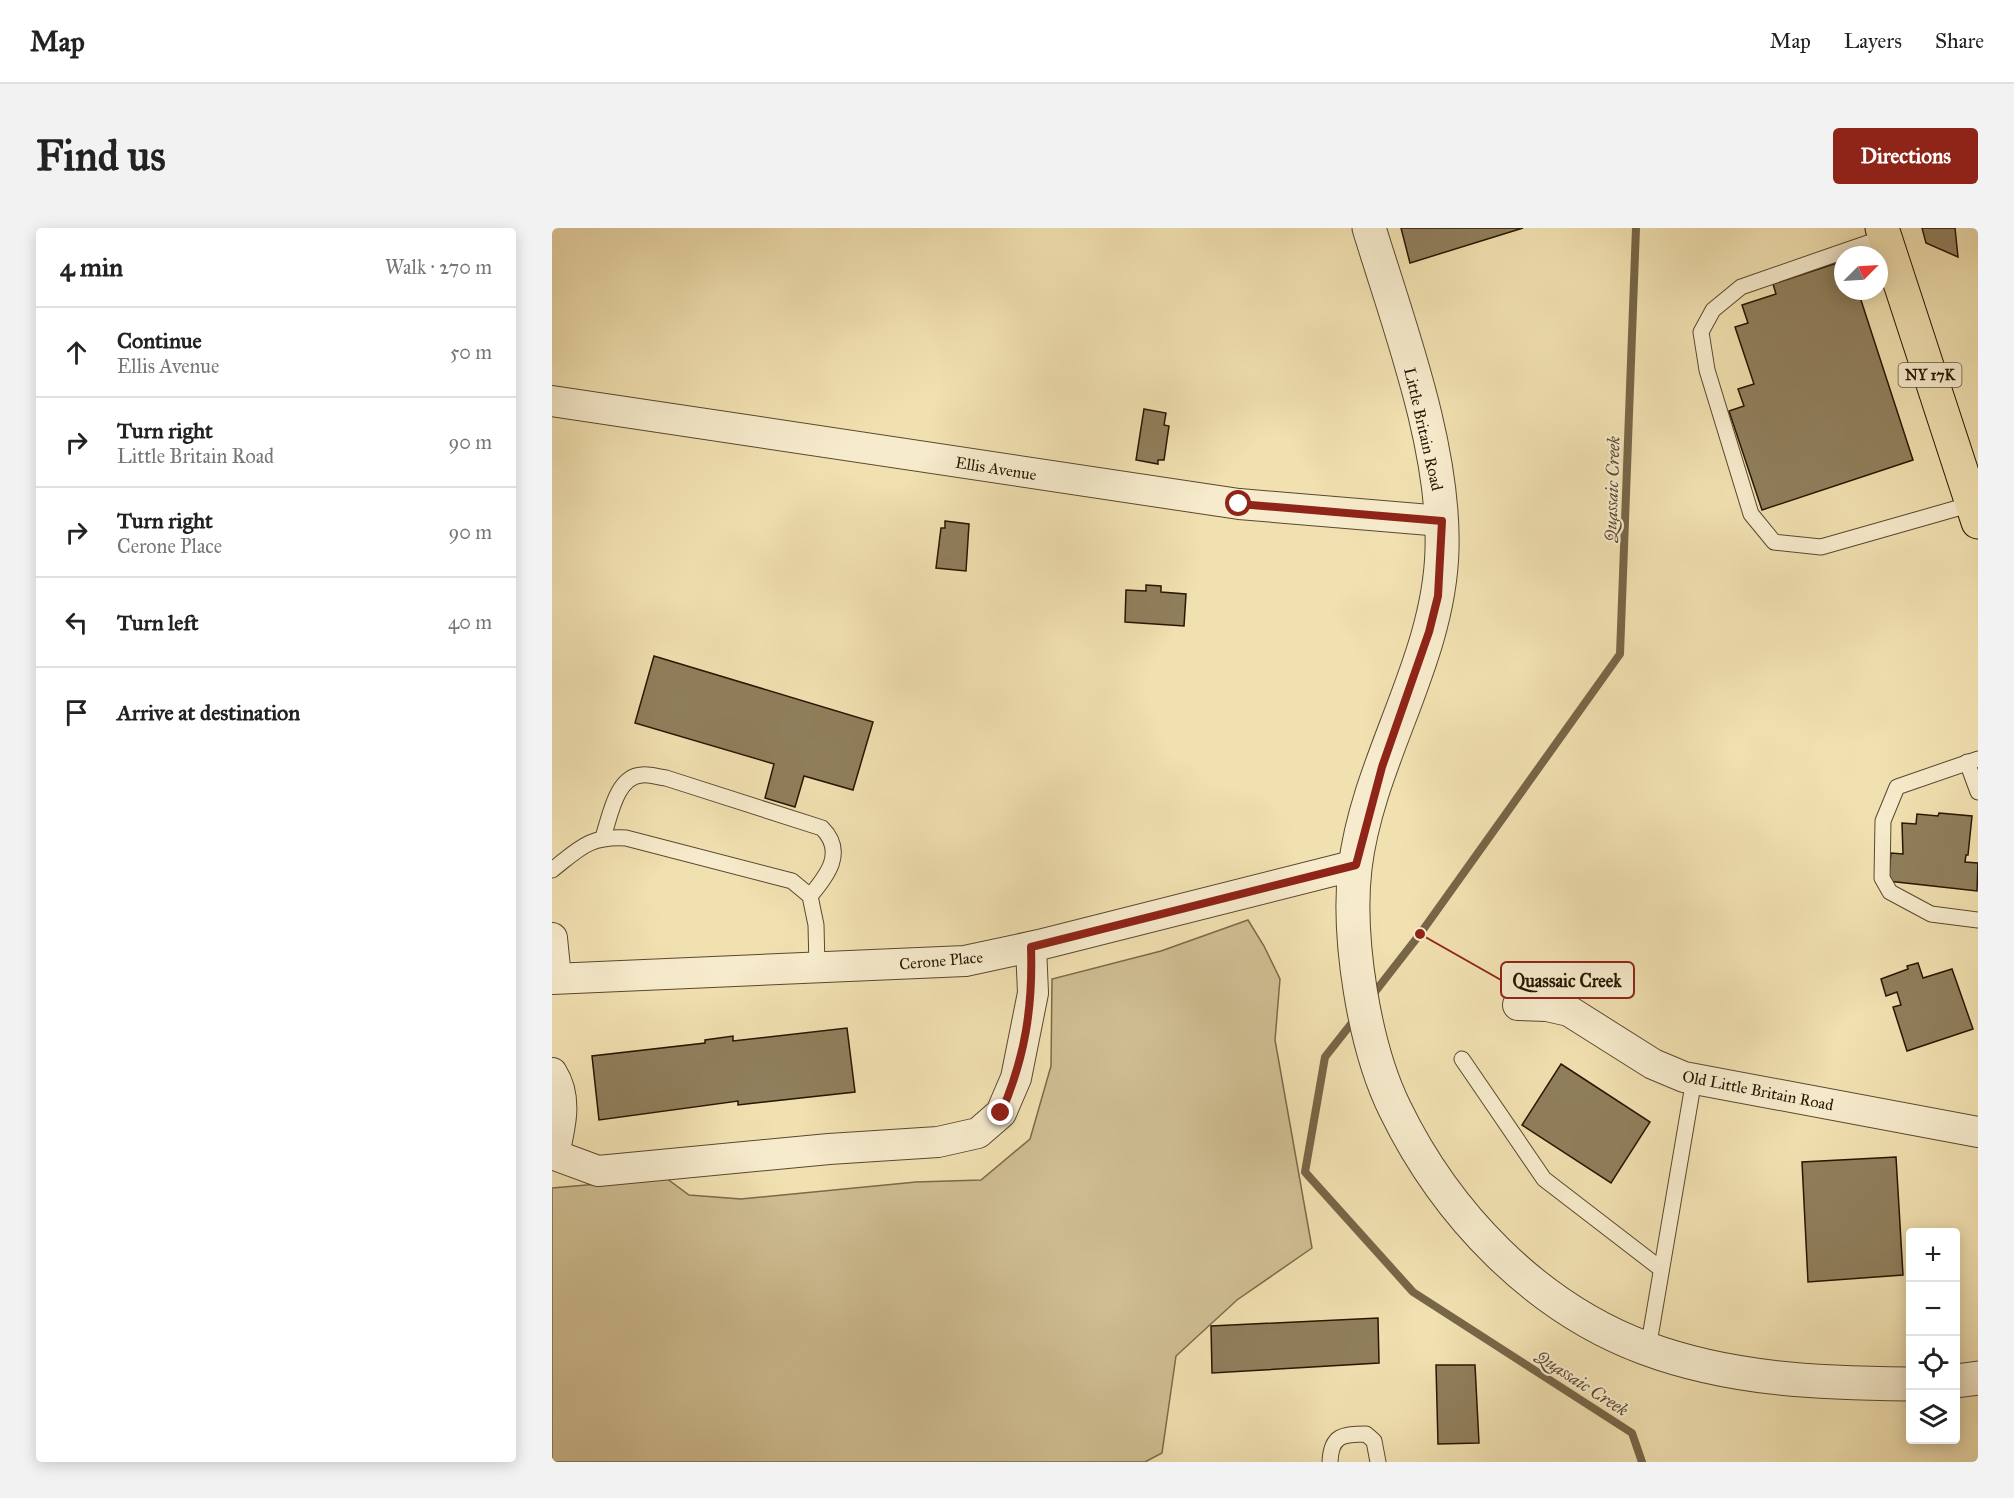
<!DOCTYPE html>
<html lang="en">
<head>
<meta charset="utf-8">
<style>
  :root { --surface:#fff; --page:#f2f2f2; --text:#222; --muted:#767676; --line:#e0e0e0; --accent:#8f2418 }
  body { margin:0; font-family:"IM FELL Great Primer",serif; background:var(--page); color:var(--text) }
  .controls { position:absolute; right:18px; bottom:18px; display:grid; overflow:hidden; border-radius:6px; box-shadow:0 3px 15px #0003 }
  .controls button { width:54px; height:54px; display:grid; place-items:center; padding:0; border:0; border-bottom:2px solid var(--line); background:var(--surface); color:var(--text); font:30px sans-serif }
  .compass { position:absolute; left:1282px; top:18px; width:54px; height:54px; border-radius:50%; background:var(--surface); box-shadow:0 3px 15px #0003; rotate:66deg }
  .stop { position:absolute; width:18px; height:18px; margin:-14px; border:4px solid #8f2418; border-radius:50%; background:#fff }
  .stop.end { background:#8f2418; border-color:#fff; box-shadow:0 2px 6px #0008 }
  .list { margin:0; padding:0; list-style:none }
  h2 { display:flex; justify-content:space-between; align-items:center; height:78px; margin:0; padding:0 24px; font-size:26px }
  h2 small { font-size:20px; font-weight:400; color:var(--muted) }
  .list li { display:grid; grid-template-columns:39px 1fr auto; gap:18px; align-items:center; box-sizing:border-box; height:90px; padding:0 24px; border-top:2px solid var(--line) }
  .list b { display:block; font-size:22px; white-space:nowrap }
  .list p { margin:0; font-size:20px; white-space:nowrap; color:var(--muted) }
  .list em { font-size:20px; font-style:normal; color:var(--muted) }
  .icon { flex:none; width:33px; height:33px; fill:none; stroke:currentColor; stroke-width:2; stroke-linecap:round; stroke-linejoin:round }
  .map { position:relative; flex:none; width:1426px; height:1234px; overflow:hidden; border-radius:6px }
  header { display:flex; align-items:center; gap:36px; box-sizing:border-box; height:84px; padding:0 30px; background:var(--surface); border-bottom:2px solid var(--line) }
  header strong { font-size:28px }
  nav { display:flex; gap:33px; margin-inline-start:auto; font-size:21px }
  .intro { display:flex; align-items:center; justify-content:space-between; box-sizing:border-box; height:144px; padding:0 36px }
  h1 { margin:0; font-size:42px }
  .button { padding:15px 27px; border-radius:6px; background:var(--accent); color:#fff; font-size:21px; font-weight:700 }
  main { display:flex; gap:36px; padding:0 36px }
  aside { flex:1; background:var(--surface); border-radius:6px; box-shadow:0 3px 15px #0003 }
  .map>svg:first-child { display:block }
  .green { fill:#cfbe92; stroke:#7b6a4a; stroke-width:1.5 }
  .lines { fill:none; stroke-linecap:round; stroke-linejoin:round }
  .stream { stroke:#776647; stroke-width:8 }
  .building { fill:#907f5c; stroke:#271602; stroke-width:1.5 }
  .service-casing { stroke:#5a482e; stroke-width:17 }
  .minor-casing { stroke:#5a482e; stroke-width:32 }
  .tertiary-casing { stroke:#5a482e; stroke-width:35 }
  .primary-casing { stroke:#271602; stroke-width:35 }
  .service { stroke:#f6ebcc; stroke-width:15 }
  .minor { stroke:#f6ebcc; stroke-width:30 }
  .tertiary { stroke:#f6ebcc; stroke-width:33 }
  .primary { stroke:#f1e0b0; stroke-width:33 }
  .route { stroke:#8f2418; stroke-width:8 }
  .labels { text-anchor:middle; stroke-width:4.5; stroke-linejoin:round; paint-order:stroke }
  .shield { fill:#f6ebcc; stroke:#65563f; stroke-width:1.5 }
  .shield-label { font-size:15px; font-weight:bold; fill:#271602 }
  .street-label { font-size:16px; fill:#271602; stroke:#f6ebcc }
  .water-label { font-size:18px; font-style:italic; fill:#5c4b30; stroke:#f6ebcc }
  .leader { fill:none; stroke:#8f2418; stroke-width:2 }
  .callout-dot { fill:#8f2418; stroke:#f6ebcc; stroke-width:2 }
  .callout { fill:#f6ebcc; stroke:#8f2418; stroke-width:2 }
  .callout-label { font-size:18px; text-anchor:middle; font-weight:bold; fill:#271602 }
</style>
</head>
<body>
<header>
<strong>Map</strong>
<nav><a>Map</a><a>Layers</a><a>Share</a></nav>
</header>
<div class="intro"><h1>Find us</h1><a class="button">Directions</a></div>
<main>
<aside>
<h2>4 min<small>Walk · 270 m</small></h2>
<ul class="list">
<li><svg class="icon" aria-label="ahead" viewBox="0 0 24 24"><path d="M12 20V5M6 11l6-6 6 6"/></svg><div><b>Continue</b><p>Ellis Avenue</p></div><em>50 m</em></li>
<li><svg class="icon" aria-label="right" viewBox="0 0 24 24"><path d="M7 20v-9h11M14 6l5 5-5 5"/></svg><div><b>Turn right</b><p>Little Britain Road</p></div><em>90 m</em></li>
<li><svg class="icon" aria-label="right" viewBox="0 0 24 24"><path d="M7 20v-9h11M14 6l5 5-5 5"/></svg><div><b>Turn right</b><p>Cerone Place</p></div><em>90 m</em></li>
<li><svg class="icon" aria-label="left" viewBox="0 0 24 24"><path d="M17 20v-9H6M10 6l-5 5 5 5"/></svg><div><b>Turn left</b></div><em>40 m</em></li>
<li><svg class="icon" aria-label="arrive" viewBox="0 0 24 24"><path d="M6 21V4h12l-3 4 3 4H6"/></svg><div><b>Arrive at destination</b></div></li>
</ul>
</aside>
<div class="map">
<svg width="1426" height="1234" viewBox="0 0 1426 1234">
  <rect width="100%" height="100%" fill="#f1e0b0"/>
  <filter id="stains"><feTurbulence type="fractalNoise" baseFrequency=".00333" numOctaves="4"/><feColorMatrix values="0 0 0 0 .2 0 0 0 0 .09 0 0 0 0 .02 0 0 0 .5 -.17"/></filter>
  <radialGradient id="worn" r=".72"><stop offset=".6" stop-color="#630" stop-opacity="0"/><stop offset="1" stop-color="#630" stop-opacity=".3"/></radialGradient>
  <!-- green -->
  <polygon class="green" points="696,692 712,718 728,751 723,812 760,1020 685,1072 624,1128 610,1225 593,1234 0,1234 0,960 114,950 137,967 189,971 364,954 429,952 478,911 499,838 500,751 609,723"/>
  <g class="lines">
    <!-- stream -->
    <g class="stream">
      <polyline points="819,769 868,706 1068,426 1084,0"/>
      <polyline points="803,791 773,829 753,944 861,1064 1080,1205 1090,1234"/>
    </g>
  </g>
  <!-- building -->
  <g class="building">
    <polygon points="849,0 971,0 858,35"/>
    <polygon points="1370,0 1403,0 1406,29 1374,15"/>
    <polygon points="1291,33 1291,63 1306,63 1361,232 1210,282 1177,183 1192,178 1186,161 1202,156 1183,99 1196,95 1190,77 1224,66 1221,56"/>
    <polygon points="592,181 614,185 612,197 617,198 612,232 606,232 606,236 584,232"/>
    <polygon points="393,293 417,296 414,343 384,340 389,300 393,300"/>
    <polygon points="594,357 609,358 609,364 634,366 632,398 573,394 574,362 594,363"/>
    <polygon points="102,428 321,494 301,562 252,548 243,579 213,570 222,536 83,495"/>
    <polygon points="1387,585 1420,588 1416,627 1414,627 1413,634 1426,635 1425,663 1336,653 1339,625 1351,626 1350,595 1364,596 1365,586 1386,588"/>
    <polygon points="1366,735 1371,750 1400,741 1421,801 1355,823 1341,779 1349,777 1345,764 1334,768 1329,751 1356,741 1355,738"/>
    <polygon points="295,800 303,864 186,877 186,873 47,892 40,828 153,815 153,812 181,808 181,813"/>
    <polygon points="1009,836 1098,894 1059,955 970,897"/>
    <polygon points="1344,929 1351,1047 1256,1054 1250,934"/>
    <polygon points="826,1090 827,1135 660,1145 659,1098"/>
    <polygon points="884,1137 923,1137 927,1215 886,1216"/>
  </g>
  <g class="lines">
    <defs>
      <g id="service">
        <polyline points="1333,9 1189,59 1161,82 1149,104 1155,142 1199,286 1222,314 1269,319 1420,276"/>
        <polyline points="1426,531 1345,559 1331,593 1330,650 1338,664 1379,686 1426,692"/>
        <polyline points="1415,534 1426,564"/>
        <path d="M51,609C58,589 64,548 90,547C97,546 106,549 114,550L270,600C294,624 275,648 258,668"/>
        <path d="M0,642C28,620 37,608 74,610L240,653L258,668L264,697L265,739"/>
        <polyline points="910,831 992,951 1109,1041"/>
        <polyline points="1096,1121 1142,851"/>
        <path d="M778,1234C779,1207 791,1206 814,1206L822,1213L826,1234"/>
      </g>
      <g id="minor">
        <polyline points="0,173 687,276 890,293"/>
        <polyline points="0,710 4,750"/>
        <polyline points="0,751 413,733 487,717 804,637"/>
        <polyline points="966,777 995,778 1017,783 1101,836 1132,849 1426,904"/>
        <path d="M0,845C16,870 8,899 2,926"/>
        <polyline points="0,926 46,943 277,921 386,914 426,905 449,885 464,850 481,765 479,719"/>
      </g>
      <g id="tertiary">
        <path d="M817,0C847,98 893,219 890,322C887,434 816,531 803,640C795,710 812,818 843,881C894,986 983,1079 1093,1120C1179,1152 1268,1155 1358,1156"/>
        <polyline points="1404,1153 1426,1150"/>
      </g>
      <polyline id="primary" points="1330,0 1426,294"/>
    </defs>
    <!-- service casing -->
    <use href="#service" class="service-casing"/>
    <!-- minor casing -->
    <use href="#minor" class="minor-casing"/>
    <!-- tertiary casing -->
    <use href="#tertiary" class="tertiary-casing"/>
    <!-- primary casing -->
    <use href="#primary" class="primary-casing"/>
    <!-- service -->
    <use href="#service" class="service"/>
    <!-- minor -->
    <use href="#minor" class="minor"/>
    <!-- tertiary -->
    <use href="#tertiary" class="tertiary"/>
    <!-- primary -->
    <use href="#primary" class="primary"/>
  </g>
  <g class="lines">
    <!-- route -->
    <path class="route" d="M449,885C473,830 481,779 479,719L804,637L830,539L877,404L886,368L890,293L687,276"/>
  </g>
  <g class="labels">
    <!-- shield labels -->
    <rect class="shield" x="1346.5" y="135" width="63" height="24" rx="4.5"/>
    <g class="shield-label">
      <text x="1378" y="152">NY 17K</text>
    </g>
    <!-- street labels -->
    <g class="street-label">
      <text transform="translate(872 201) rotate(77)" y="6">Little Britain Road</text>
      <text transform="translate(444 240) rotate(9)" y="6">Ellis Avenue</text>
      <text transform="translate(389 732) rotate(-5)" y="6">Cerone Place</text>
      <text transform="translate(1206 862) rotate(11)" y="6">Old Little Britain Road</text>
    </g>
    <!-- water labels -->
    <g class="water-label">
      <text transform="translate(1060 261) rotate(-88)" y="6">Quassaic Creek</text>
      <text transform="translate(1030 1155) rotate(33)" y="6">Quassaic Creek</text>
    </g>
  </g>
  <!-- callouts -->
  <path class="leader" d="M868 706L949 752"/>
  <circle class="callout-dot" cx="868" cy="706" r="6"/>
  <rect class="callout" x="949" y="734" width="133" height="36" rx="6"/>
  <g class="callout-label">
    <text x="1015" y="759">Quassaic Creek</text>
  </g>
  <rect width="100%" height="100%" filter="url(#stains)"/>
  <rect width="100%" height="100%" fill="url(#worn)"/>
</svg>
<div class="controls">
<button>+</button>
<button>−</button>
<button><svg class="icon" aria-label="locate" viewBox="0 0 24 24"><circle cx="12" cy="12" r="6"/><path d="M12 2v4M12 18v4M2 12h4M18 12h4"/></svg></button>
<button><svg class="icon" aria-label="layers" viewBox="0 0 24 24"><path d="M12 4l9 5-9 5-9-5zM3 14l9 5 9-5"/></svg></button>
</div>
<svg class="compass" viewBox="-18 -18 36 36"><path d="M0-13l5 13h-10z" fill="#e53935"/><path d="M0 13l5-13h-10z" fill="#767676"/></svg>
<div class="stop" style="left:687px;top:276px"></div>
<div class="stop end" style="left:449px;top:885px"></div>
</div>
</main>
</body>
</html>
